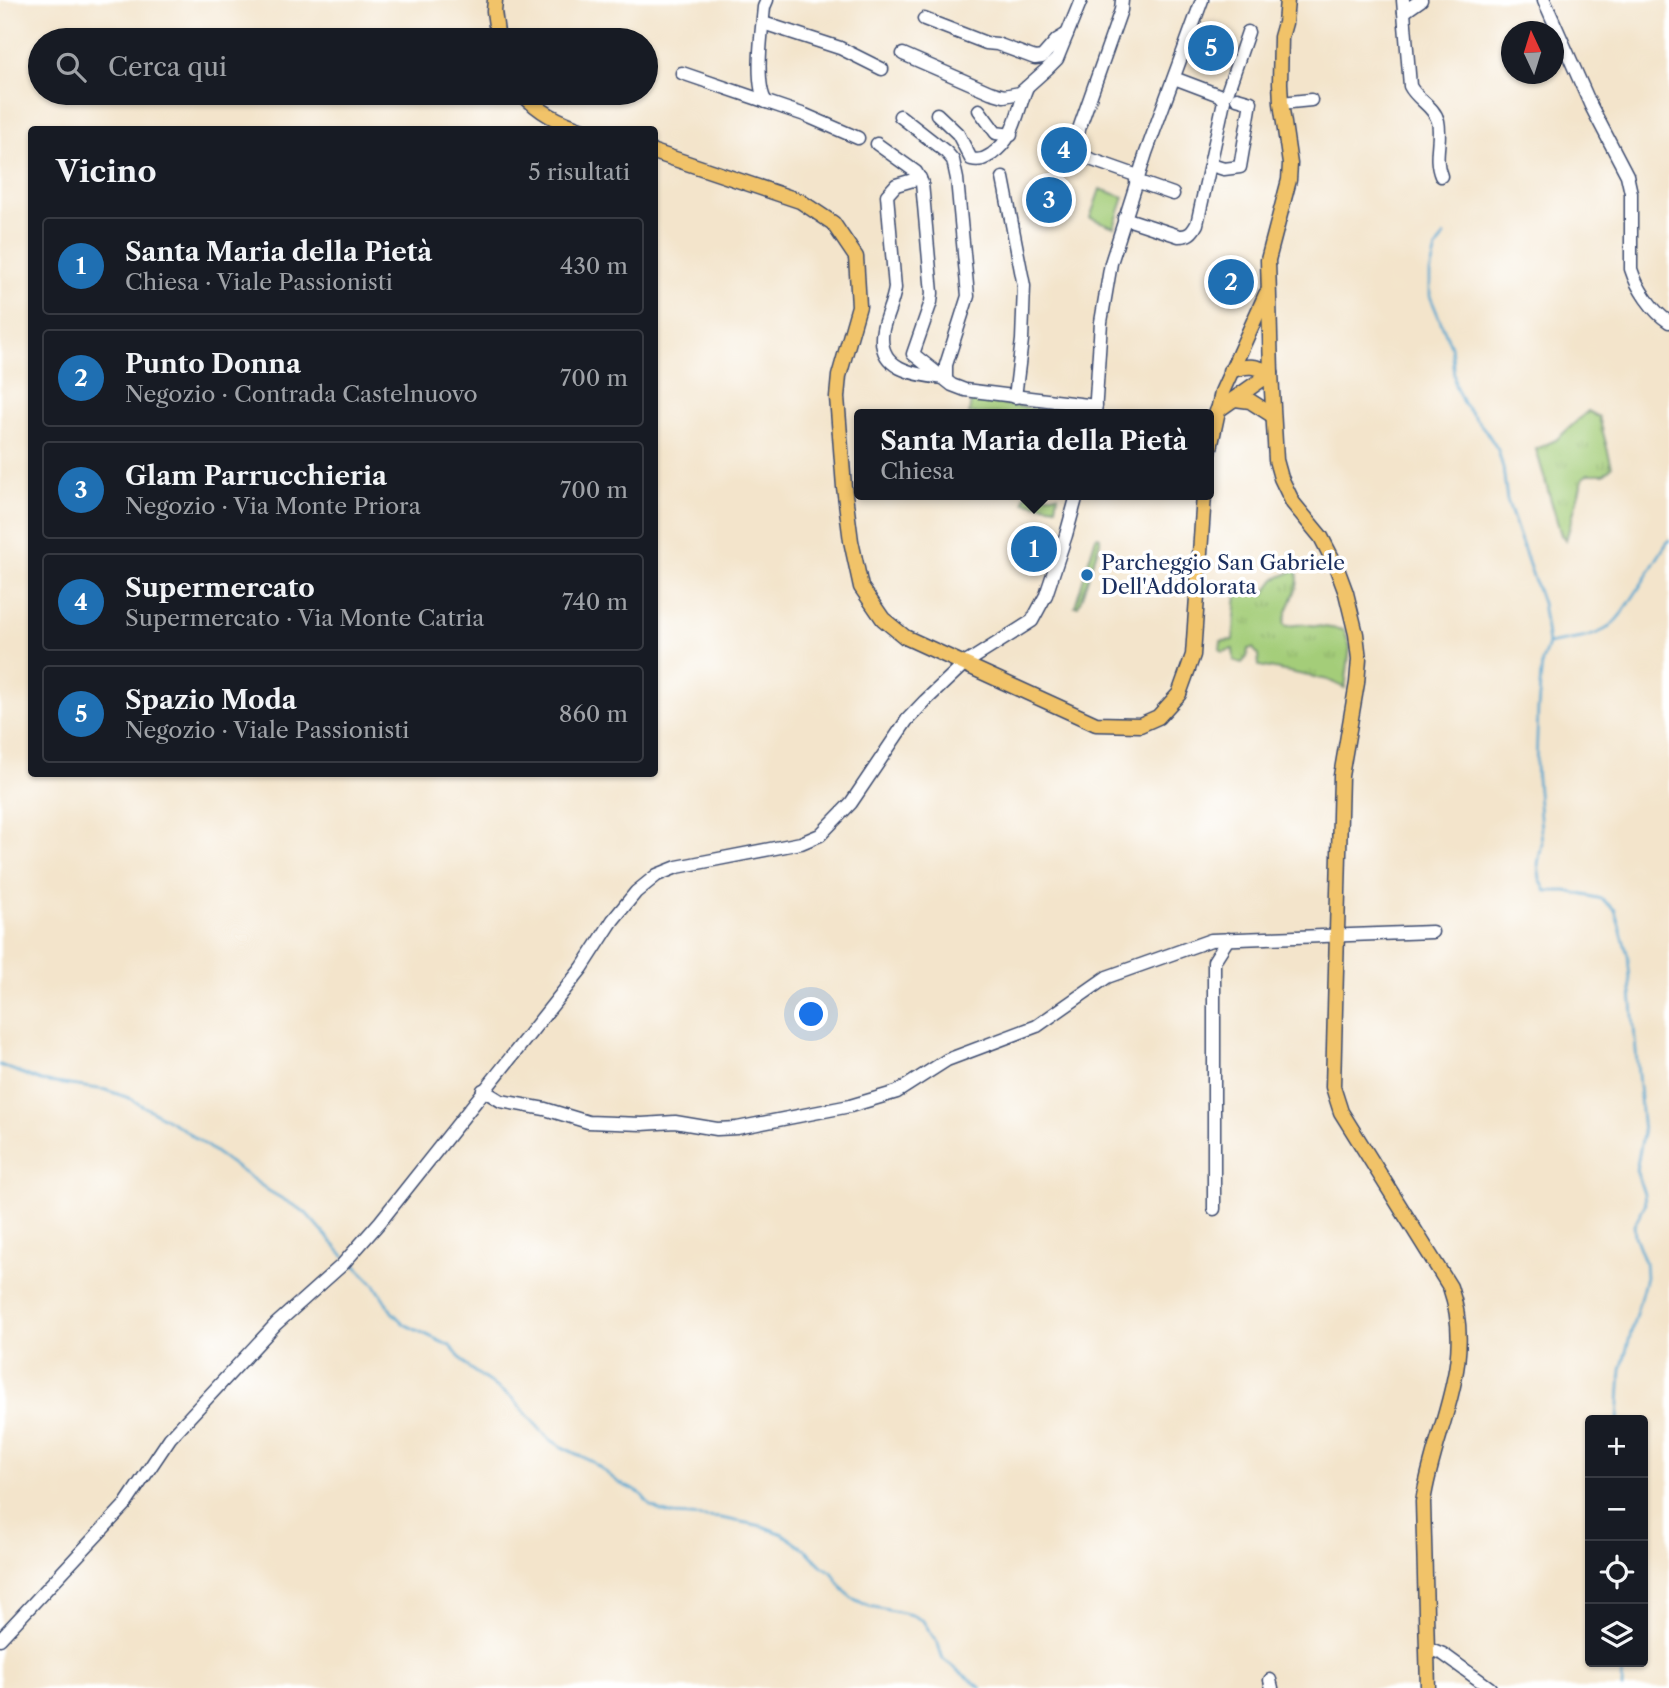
<!DOCTYPE html>
<html lang="it">
<head>
<meta charset="utf-8">
<style>
  :root { --surface:#171b24; --page:#242831; --text:#f1f3f6; --muted:#9ea1a6; --line:#363941; --accent:#1f6fb2 }
  body { margin:0; font-family:"Libre Caslon Text",serif; background:var(--page); color:var(--text) }
  .controls { position:absolute; right:21px; bottom:21px; display:grid; overflow:hidden; border-radius:7px; box-shadow:0 2px 5px #0004 }
  .controls button { width:63px; height:63px; display:grid; place-items:center; padding:0; border:0; border-bottom:2px solid var(--line); background:var(--surface); color:var(--text); font:35px sans-serif }
  .compass { position:absolute; left:1501px; top:21px; width:63px; height:63px; border-radius:50%; background:var(--surface); box-shadow:0 2px 5px #0004; rotate:356deg }
  .you { position:absolute; left:812px; top:1015px; width:24px; height:24px; margin:-18px; border:5px solid #fff; border-radius:50%; background:#1a73e8; box-shadow:0 0 0 10px #1a73e833 }
  .badge { display:grid; place-items:center; width:46px; height:46px; border-radius:50%; background:var(--accent); color:#fff; font-size:23px; font-weight:700 }
  .pin { position:absolute; translate:-50% -50%; border:4px solid #fff; box-shadow:0 2px 7px #0006 }
  .popup { position:absolute; left:854px; top:409px; width:360px; height:91px; box-sizing:border-box; display:grid; place-content:center; border-radius:7px; background:var(--surface); filter:drop-shadow(0 2px 5px #0005); font-size:23px; white-space:nowrap; color:var(--muted) }
  .popup b { font-size:26px; color:var(--text) }
  .popup::after { content:''; position:absolute; left:50%; top:100%; margin-left:-14px; border:14px solid transparent; border-top-color:var(--surface) }
  .list { margin:0; padding:0; list-style:none }
  h2 { display:flex; justify-content:space-between; align-items:center; height:91px; margin:0; padding:0 28px; font-size:30px }
  h2 small { font-size:23px; font-weight:400; color:var(--muted) }
  .list li { display:grid; grid-template-columns:46px 1fr auto; gap:21px; align-items:center; box-sizing:border-box; height:98px; margin:0 14px 14px; padding:0 14px; border:2px solid var(--line); border-radius:7px }
  .list b { display:block; font-size:26px; white-space:nowrap }
  .list p { margin:0; font-size:23px; white-space:nowrap; color:var(--muted) }
  .list em { font-size:23px; font-style:normal; color:var(--muted) }
  .icon { flex:none; width:38px; height:38px; fill:none; stroke:currentColor; stroke-width:2; stroke-linecap:round; stroke-linejoin:round }
  .map { position:relative; flex:none; width:1669px; height:1688px; overflow:hidden }
  .search { position:absolute; background:var(--surface); box-shadow:0 2px 5px #0004; left:28px; top:28px; width:630px; height:77px; display:flex; align-items:center; gap:18px; box-sizing:border-box; padding:0 24px; border-radius:38px; color:var(--muted); font-size:26px }
  .panel { position:absolute; background:var(--surface); box-shadow:0 2px 5px #0004; left:28px; top:126px; width:630px; height:651px; border-radius:7px }
  .map>svg:first-child { display:block }
  .grass { fill:url(#grass-tufts); stroke:#607e6c; stroke-width:2 }
  .green { fill:#a4cd79; stroke:#607e6c; stroke-width:2 }
  .lines { fill:none; stroke-linecap:round; stroke-linejoin:round }
  .stream { stroke:#53a4ce; stroke-width:2.5 }
  .minor-casing { stroke:#3b4a6e; stroke-width:15 }
  .major-casing { stroke:#3b4a6e; stroke-width:17 }
  .minor { stroke:#fff; stroke-width:12 }
  .major { stroke:#f1c369; stroke-width:14 }
  .poi-dot { fill:#1f6fb2; stroke:#fff; stroke-width:2.5 }
  .labels { text-anchor:middle; stroke-width:7; stroke-linejoin:round; paint-order:stroke }
  .poi-label { font-size:21px; fill:#1b2f5e; stroke:#fff; text-anchor:start }
</style>
</head>
<body>
<div class="map">
<svg width="1669" height="1688" viewBox="0 0 1669 1688">
  <defs>
    <pattern id="grass-tufts" width="24" height="20" patternUnits="userSpaceOnUse" patternTransform="scale(1.75)"><rect width="24" height="20" fill="#a4cd79"/><path d="M3 7l-1-3M5 7V3M7 7l1-3M15 17l-1-3M17 17v-4M19 17l1-3" fill="none" stroke="#8db06b"/></pattern>
  </defs>
  <rect width="100%" height="100%" fill="#fff"/>
  <filter id="ink" filterUnits="userSpaceOnUse"><feTurbulence type="fractalNoise" baseFrequency=".0143" numOctaves="2"/><feDisplacementMap in="SourceGraphic" scale="14" xChannelSelector="R" yChannelSelector="G"/><feConvolveMatrix kernelMatrix="1 2 1 2 8 2 1 2 1" color-interpolation-filters="sRGB"/></filter>
  <filter id="wash" filterUnits="userSpaceOnUse"><feTurbulence type="fractalNoise" baseFrequency=".00686" numOctaves="4" result="noise"/><feDisplacementMap in="SourceGraphic" scale="28" xChannelSelector="R" yChannelSelector="G"/><feGaussianBlur stdDeviation="1.57" result="paint"/><feColorMatrix in="noise" values="0 0 0 0 0 0 0 0 0 0 0 0 0 0 0 0 0 1.4 0 .05"/><feComposite in="paint" operator="in"/></filter>
  <g filter="url(#wash)">
    <rect width="100%" height="100%" fill="#f3e4cb"/>
    <!-- grass -->
    <g class="grass">
      <polygon points="1588,411 1599,417 1612,467 1604,474 1588,474 1583,478 1566,540 1561,535 1536,449 1556,440"/>
      <polygon points="1098,536 1100,537 1100,542 1080,602 1078,606 1075,606 1096,537"/>
      <path d="M1296,570C1304,586 1285,606 1284,624L1286,626L1305,624L1344,630L1350,647L1345,688L1328,680L1259,666L1258,655L1253,648L1248,649L1247,657L1242,663L1234,661L1233,649L1222,652L1220,650L1221,641L1233,640L1237,594L1255,591L1264,594L1275,579Z"/>
    </g>
    <!-- green -->
    <g class="green">
      <polygon points="1100,189 1124,197 1114,227 1090,218"/>
      <polygon points="971,400 1060,412 1060,414 969,414"/>
      <polygon points="1025,495 1058,495 1056,507 1024,502"/>
    </g>
    <g class="lines">
      <!-- stream -->
      <g class="stream">
        <polyline points="1444,236 1436,249 1430,273 1430,296 1451,346 1455,385 1463,403 1486,431 1498,450 1503,468 1507,500 1542,603 1545,622 1548,644 1542,662 1538,708 1536,766 1542,843 1538,864 1540,879 1546,891 1566,891 1602,899 1615,910 1628,956 1643,1134 1636,1170 1644,1194 1645,1205 1634,1225 1635,1236 1645,1262 1646,1277 1621,1370 1618,1420"/>
        <path d="M1548,644C1567,640 1589,639 1606,629C1624,619 1654,561 1669,540"/>
        <polyline points="0,1065 41,1081 106,1090 129,1098 180,1127 269,1191 305,1212 344,1256"/>
        <polyline points="352,1262 375,1285 392,1312 404,1324 450,1346 469,1368 512,1398 548,1438 562,1447 593,1462 619,1483 640,1493 651,1506 660,1511 674,1515 721,1518 762,1526 783,1534 807,1551 823,1567 832,1572 843,1589 852,1598 869,1606 912,1615 923,1621 938,1644 943,1659 981,1688"/>
        <polyline points="1643,1509 1645,1526 1643,1535"/>
        <polyline points="1622,1688 1623,1662"/>
      </g>
    </g>
  </g>
  <g filter="url(#ink)">
    <g class="lines">
      <defs>
        <g id="minor">
          <polyline points="1122,0 1121,10 1079,129 1077,142 1084,157 1138,176"/>
          <path d="M1403,0L1410,86C1417,100 1434,106 1438,121C1442,140 1433,157 1441,176"/>
          <path d="M1544,0L1591,106L1627,175L1631,193V269C1637,288 1652,311 1669,322"/>
          <polyline points="1404,12 1421,0"/>
          <polyline points="924,19 986,43 997,44 1035,58 1042,57 1057,40 1067,34"/>
          <polyline points="763,23 840,48 882,69"/>
          <polyline points="903,54 990,92 1004,96 1020,93 1048,68 1057,59 1081,0"/>
          <polyline points="682,73 805,115 858,138"/>
          <polyline points="1223,98 1228,90 1248,32"/>
          <path d="M766,102C754,84 762,30 764,7L767,0"/>
          <polyline points="1281,103 1311,100"/>
          <polyline points="979,110 996,133 1011,135"/>
          <path d="M937,114L958,134L971,159C980,161 984,159 992,154C1016,137 1016,113 1027,87"/>
          <polyline points="900,116 946,152 953,160 957,179 968,296 946,365 946,378"/>
          <polyline points="877,144 916,172 922,183 932,293 931,302 913,354 952,385 965,390 1096,406"/>
          <polyline points="1211,165 1224,169 1240,167 1251,102 1237,98"/>
          <path d="M920,178L896,185L887,195L895,288C893,303 886,315 883,329C875,370 915,375 945,378"/>
          <polyline points="1003,178 1024,286 1022,340 1015,397"/>
          <polyline points="1136,181 1173,194"/>
          <path d="M1124,218L1179,236C1189,236 1192,233 1197,224L1224,101L1219,95L1174,78"/>
          <polyline points="1095,414 1101,322 1111,263 1146,153 1202,0"/>
          <polyline points="483,1090 501,1101 545,1109 588,1122 642,1124 675,1122 717,1129 737,1128 850,1106 897,1092 947,1060 1037,1026 1107,977 1211,940 1432,932"/>
          <polyline points="1214,1209 1214,961 1228,939"/>
          <polyline points="0,1639 125,1505 170,1438 276,1324 342,1265 380,1222 582,968 613,920 636,892 657,875 677,867 801,843 820,835 851,803 907,720 925,701 964,664 1032,621 1046,595 1066,535 1077,495"/>
          <polyline points="1428,1648 1443,1654 1490,1688"/>
          <polyline points="1270,1680 1272,1688"/>
        </g>
        <g id="major">
          <polyline points="495,0 494,11 498,40"/>
          <path d="M1287,0L1285,23L1281,37L1280,83L1281,103L1290,164L1289,180L1268,260L1271,373L1276,460L1281,478L1293,503L1321,537L1336,566L1346,593L1356,634L1359,659L1357,683L1341,776L1333,1087L1341,1112L1450,1287C1477,1364 1434,1427 1423,1502L1428,1688"/>
          <path d="M522,93C539,112 559,122 583,130"/>
          <polyline points="654,152 800,201 833,223 856,257 859,306 839,376 837,397 844,487 851,541 861,587 883,619 905,637 1096,724 1140,725 1158,717 1179,694 1193,655 1204,495"/>
          <path d="M1230,371C1247,365 1255,365 1271,373"/>
          <polyline points="1235,399 1250,401 1272,415"/>
          <polyline points="1217,411 1271,373"/>
          <polyline points="1209,453 1222,392 1266,294"/>
        </g>
      </defs>
      <!-- minor casing -->
      <use href="#minor" class="minor-casing"/>
      <!-- major casing -->
      <use href="#major" class="major-casing"/>
      <!-- minor -->
      <use href="#minor" class="minor"/>
      <!-- major -->
      <use href="#major" class="major"/>
    </g>
  </g>
  <!-- markers -->
  <circle class="poi-dot" cx="1087" cy="575" r="7"/>
  <g class="labels">
    <!-- poi labels -->
    <g class="poi-label">
      <text x="1101" y="570">Parcheggio San Gabriele<tspan x="1101" dy="24">Dell'Addolorata</tspan></text>
    </g>
  </g>
</svg>
<div class="controls">
<button>+</button>
<button>−</button>
<button><svg class="icon" aria-label="locate" viewBox="0 0 24 24"><circle cx="12" cy="12" r="6"/><path d="M12 2v4M12 18v4M2 12h4M18 12h4"/></svg></button>
<button><svg class="icon" aria-label="layers" viewBox="0 0 24 24"><path d="M12 4l9 5-9 5-9-5zM3 14l9 5 9-5"/></svg></button>
</div>
<svg class="compass" viewBox="-18 -18 36 36"><path d="M0-13l5 13h-10z" fill="#e53935"/><path d="M0 13l5-13h-10z" fill="#9ea1a6"/></svg>
<div class="you"></div>
<div class="pin badge" style="left:1034px;top:549px">1</div>
<div class="popup"><b>Santa Maria della Pietà</b>Chiesa</div>
<div class="pin badge" style="left:1231px;top:282px">2</div>
<div class="pin badge" style="left:1049px;top:200px">3</div>
<div class="pin badge" style="left:1064px;top:150px">4</div>
<div class="pin badge" style="left:1211px;top:48px">5</div>
<div class="search"><svg class="icon" aria-label="search" viewBox="0 0 24 24"><circle cx="10" cy="10" r="6"/><path d="M15 15l6 6"/></svg>Cerca qui</div>
<section class="panel">
<h2>Vicino<small>5 risultati</small></h2>
<ul class="list">
<li><span class="badge">1</span><div><b>Santa Maria della Pietà</b><p>Chiesa · Viale Passionisti</p></div><em>430 m</em></li>
<li><span class="badge">2</span><div><b>Punto Donna</b><p>Negozio · Contrada Castelnuovo</p></div><em>700 m</em></li>
<li><span class="badge">3</span><div><b>Glam Parrucchieria</b><p>Negozio · Via Monte Priora</p></div><em>700 m</em></li>
<li><span class="badge">4</span><div><b>Supermercato</b><p>Supermercato · Via Monte Catria</p></div><em>740 m</em></li>
<li><span class="badge">5</span><div><b>Spazio Moda</b><p>Negozio · Viale Passionisti</p></div><em>860 m</em></li>
</ul>
</section>
</div>
</body>
</html>
